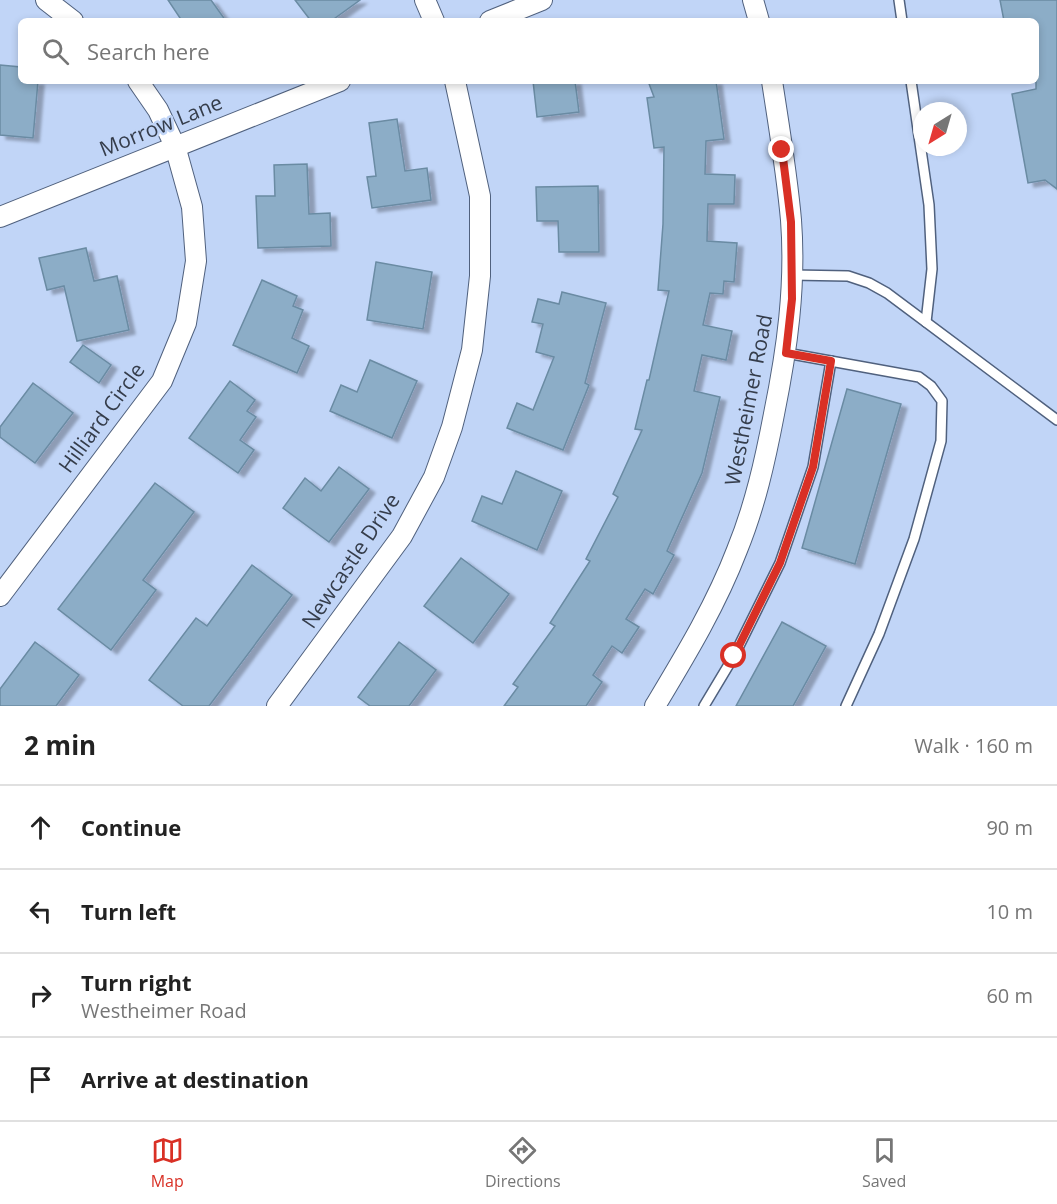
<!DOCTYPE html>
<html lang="en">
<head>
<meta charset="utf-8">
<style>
  :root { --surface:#fff; --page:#f2f2f2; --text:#222; --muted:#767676; --line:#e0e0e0; --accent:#d93025 }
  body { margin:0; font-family:"Open Sans",sans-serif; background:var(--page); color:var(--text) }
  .compass { position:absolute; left:913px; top:102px; width:54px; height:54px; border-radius:50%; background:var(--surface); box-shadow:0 3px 9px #0003; rotate:217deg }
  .stop { position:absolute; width:18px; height:18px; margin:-14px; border:4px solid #d93025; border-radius:50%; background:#fff }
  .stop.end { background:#d93025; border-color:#fff; box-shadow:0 2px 6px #0008 }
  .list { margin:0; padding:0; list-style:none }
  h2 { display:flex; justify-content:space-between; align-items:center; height:78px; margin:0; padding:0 24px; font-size:26px }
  h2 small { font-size:20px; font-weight:400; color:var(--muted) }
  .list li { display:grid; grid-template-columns:39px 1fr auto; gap:18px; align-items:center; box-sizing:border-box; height:84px; padding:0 24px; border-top:2px solid var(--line) }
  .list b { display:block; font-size:22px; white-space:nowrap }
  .list p { margin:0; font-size:20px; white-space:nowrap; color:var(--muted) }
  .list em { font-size:20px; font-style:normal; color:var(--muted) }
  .icon { flex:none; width:33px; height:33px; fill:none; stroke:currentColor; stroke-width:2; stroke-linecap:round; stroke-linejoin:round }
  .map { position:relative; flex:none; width:1057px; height:706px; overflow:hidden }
  .search { position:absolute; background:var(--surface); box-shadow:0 3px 9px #0003; left:18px; right:18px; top:18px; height:66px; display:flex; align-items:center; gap:15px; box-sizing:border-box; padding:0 21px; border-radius:9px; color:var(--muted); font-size:22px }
  .sheet { height:414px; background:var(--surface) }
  nav { display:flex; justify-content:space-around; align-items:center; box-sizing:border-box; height:84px; border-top:2px solid var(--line); background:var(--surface); font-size:16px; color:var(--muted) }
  nav a { display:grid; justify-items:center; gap:3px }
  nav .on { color:var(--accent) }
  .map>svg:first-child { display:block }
  .building { fill:#8cadc7; stroke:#6a8ba3; stroke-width:1.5; filter:url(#shadow) }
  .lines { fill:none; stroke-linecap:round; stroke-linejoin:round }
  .service-casing { stroke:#50617e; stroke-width:12 }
  .minor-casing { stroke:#50617e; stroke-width:22 }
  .service { stroke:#fff; stroke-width:9 }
  .minor { stroke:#fff; stroke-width:20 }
  .route { stroke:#d93025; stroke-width:8 }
  .labels { text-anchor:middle; stroke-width:5; stroke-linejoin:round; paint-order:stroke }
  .street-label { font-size:21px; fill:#353d4b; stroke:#c1d5f7 }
</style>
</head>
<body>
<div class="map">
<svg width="1057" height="706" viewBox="0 0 1057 706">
  <defs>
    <filter id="shadow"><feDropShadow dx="6" dy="4" stdDeviation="1.5" flood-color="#0004"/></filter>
  </defs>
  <rect width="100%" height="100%" fill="#c1d5f7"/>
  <!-- building -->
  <g class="building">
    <polygon points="168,0 211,0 226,21 182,21"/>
    <polygon points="295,0 360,0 331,21 311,21"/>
    <polygon points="1000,0 1057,0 1057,189 1045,180 1028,183 1012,94 1036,89 1036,21 1004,21"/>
    <polygon points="0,65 21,67 21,81 38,81 33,138 0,135"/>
    <polygon points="533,81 575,81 579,112 537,117"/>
    <polygon points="648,81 716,81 724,139 706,141 705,174 735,175 734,204 708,204 707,241 737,243 734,282 724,281 723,294 710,293 703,325 732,331 726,360 702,355 694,391 720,397 702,473 667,551 674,555 653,594 645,589 626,619 639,627 622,653 612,646 593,675 602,682 586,706 504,706 518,687 513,684 555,626 550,623 590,561 586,559 618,497 613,494 642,430 635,429 647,380 649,380 669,291 658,290 663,224 664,147 654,148 647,98 654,97"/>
    <polygon points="397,119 405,171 427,168 431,200 372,208 367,177 376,176 369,123"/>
    <polygon points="307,164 309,214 330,213 331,246 258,248 256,196 275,196 274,165"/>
    <polygon points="598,186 599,252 559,252 558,221 537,221 536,187"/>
    <polygon points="86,248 94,281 117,276 129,330 77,341 64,286 47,290 39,258"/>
    <polygon points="376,262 432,272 423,329 367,320"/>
    <polygon points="262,280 297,296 293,306 303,310 292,338 309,346 297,373 233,345"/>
    <polygon points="562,292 606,303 585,383 589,385 563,450 507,428 517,403 533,410 554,357 536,352 543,324 532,322 538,299 559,304"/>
    <polygon points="83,345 111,365 99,383 70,362"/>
    <polygon points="370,360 417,381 392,438 330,411 341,385 357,392"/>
    <polygon points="230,381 255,400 247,411 256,417 240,440 254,450 238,473 189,438"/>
    <polygon points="33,383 73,413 35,463 0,437 0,427"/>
    <polygon points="847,389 901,404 855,564 802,548"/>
    <polygon points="339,467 369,489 329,542 283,508 305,478 321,491"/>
    <polygon points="516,471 562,491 537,550 472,521 482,496 502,504"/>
    <polygon points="155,483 194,512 143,580 156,590 111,650 58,609"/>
    <polygon points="461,558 509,594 473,643 424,606"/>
    <polygon points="252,565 292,595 209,706 183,706 149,680 196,618 207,626"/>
    <polygon points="782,622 826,646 793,706 736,706"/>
    <polygon points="35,642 79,675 56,706 0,706 0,689"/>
    <polygon points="399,642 436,670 409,706 370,706 358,697"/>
  </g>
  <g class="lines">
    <defs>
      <g id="service">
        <polyline points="899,0 902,21"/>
        <polyline points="911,81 929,205 932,269 926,322"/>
        <polyline points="792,275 848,276 869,283 887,293 1057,420"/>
        <polyline points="786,353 919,377 931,386 942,401 941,441 914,539 879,634 846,706"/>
        <polyline points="704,706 734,656 780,563 813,467 831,361"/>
      </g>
      <g id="minor">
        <polyline points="46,0 73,21"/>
        <polyline points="425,0 434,21"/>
        <polyline points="753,0 759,21"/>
        <polyline points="490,21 542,0"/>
        <polyline points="0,217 340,81"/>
        <polyline points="0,596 162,381 186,323 196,261 192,207 175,146 158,110 138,81"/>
        <polyline points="277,706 402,536 434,477 452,427 472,350 480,276 480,196 455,81"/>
        <path d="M655,706C685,656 716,605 737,550C755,506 765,461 774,414C787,350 796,286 791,220C787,174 779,127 772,81"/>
      </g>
    </defs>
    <!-- service casing -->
    <use href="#service" class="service-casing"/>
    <!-- minor casing -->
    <use href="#minor" class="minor-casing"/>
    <!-- service -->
    <use href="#service" class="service"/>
    <!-- minor -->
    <use href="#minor" class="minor"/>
  </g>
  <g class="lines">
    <!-- route -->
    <polyline class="route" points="734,656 780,563 813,467 831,361 786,353 792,299 791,222 782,150"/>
  </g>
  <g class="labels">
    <!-- street labels -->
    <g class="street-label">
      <text transform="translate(161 126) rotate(-22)" y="7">Morrow Lane</text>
      <text transform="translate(749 400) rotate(-79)" y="7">Westheimer Road</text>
      <text transform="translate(102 418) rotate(-54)" y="7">Hilliard Circle</text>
      <text transform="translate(351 561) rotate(-56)" y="7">Newcastle Drive</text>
    </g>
  </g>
</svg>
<svg class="compass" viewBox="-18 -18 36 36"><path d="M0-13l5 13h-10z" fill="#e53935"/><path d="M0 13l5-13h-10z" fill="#767676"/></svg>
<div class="stop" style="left:734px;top:656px"></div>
<div class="stop end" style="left:782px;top:150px"></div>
<div class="search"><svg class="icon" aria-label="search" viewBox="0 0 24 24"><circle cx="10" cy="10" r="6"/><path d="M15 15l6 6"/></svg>Search here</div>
</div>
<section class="sheet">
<h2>2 min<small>Walk · 160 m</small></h2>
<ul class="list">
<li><svg class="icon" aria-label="ahead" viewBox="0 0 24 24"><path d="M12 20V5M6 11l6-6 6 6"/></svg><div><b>Continue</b></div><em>90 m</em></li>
<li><svg class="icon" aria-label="left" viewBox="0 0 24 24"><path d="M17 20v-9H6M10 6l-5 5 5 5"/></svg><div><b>Turn left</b></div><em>10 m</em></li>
<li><svg class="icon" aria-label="right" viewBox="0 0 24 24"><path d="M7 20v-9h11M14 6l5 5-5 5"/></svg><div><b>Turn right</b><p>Westheimer Road</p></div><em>60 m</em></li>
<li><svg class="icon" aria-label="arrive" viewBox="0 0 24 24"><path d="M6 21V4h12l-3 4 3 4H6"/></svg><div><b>Arrive at destination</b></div></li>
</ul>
</section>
<nav>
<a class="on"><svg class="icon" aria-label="map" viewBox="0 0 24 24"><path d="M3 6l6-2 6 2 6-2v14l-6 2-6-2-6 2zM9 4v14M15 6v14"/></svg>Map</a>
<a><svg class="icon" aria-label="directions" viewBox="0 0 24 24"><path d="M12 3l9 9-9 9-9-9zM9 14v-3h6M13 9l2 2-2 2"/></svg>Directions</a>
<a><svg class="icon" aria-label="saved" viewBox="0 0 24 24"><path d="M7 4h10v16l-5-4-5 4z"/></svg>Saved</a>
</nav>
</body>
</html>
